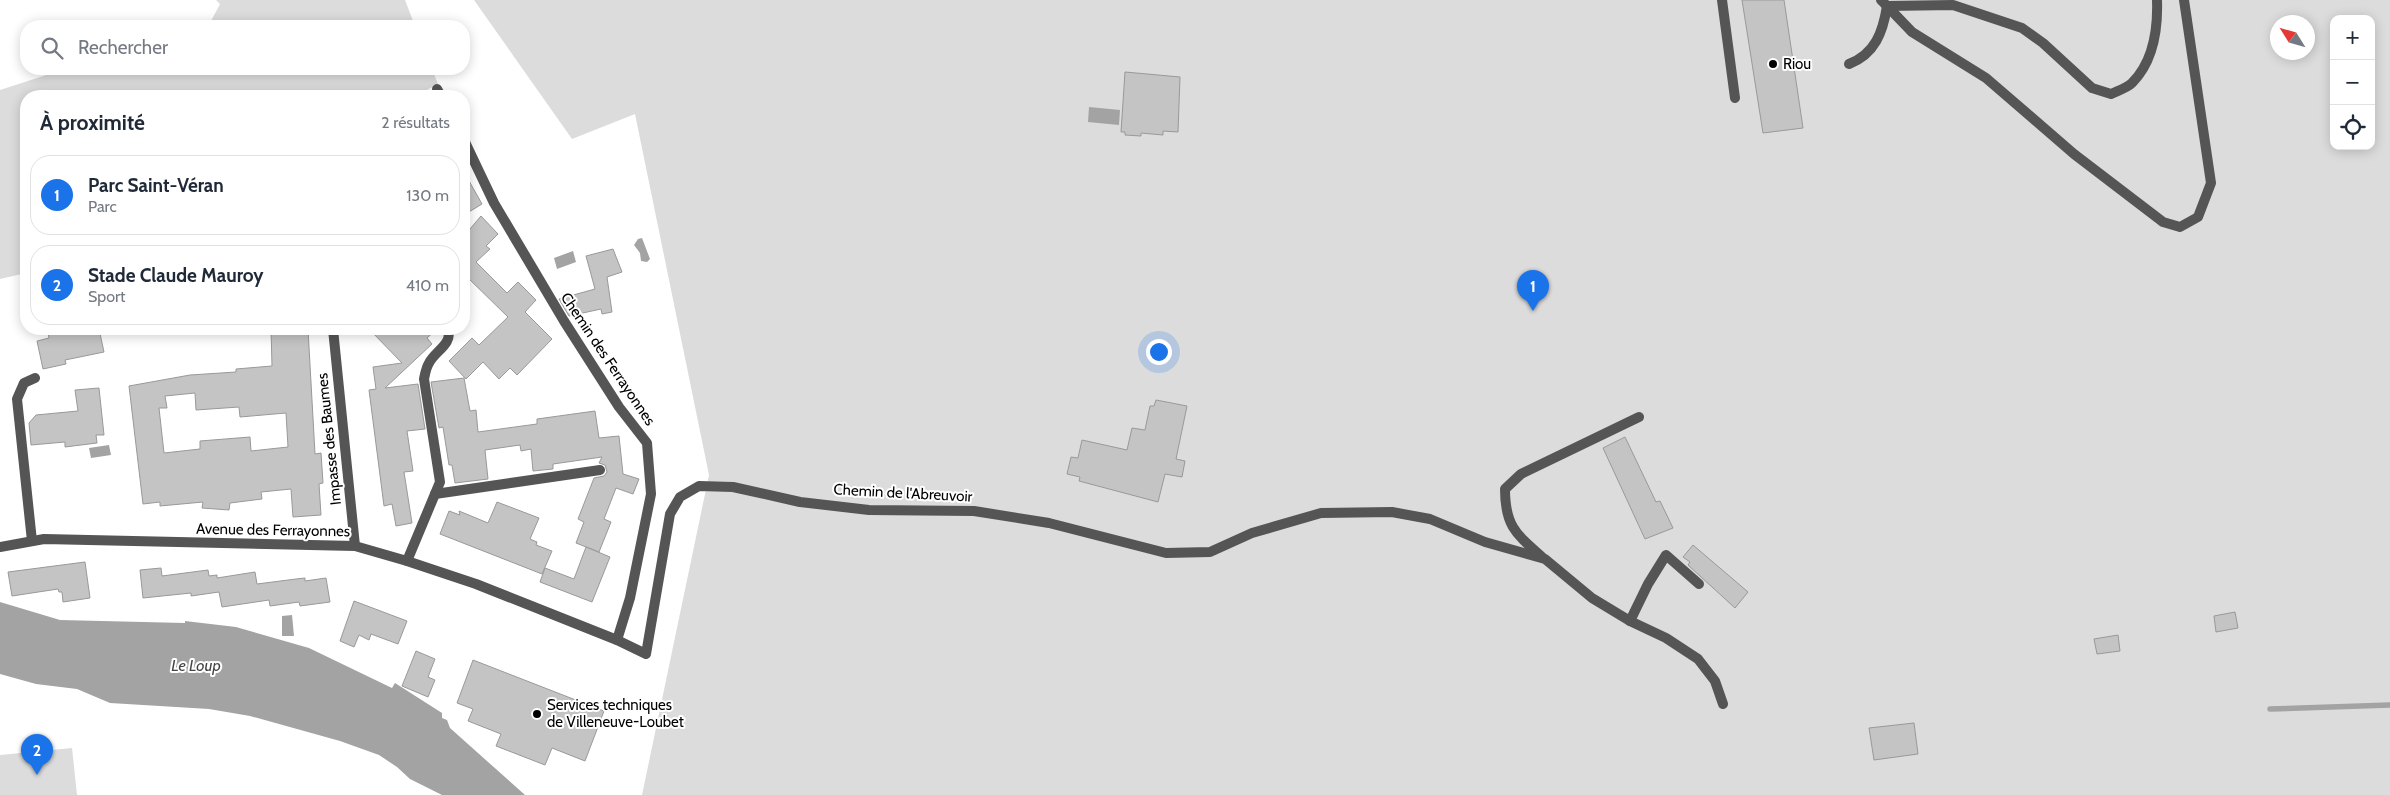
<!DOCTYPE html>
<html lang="fr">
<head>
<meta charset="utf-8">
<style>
  :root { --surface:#fff; --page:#f6f6f7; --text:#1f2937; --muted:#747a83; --line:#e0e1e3; --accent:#1a73e8 }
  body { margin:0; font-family:Cabin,sans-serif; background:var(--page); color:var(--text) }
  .controls { position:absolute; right:15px; top:15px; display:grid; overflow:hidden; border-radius:10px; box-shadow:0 2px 12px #0003 }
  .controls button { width:45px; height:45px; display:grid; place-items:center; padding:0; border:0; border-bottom:1px solid var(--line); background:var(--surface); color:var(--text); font:25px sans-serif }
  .compass { position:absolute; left:2270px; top:15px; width:45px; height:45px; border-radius:50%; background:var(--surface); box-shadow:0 2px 12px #0003; rotate:307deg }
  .you { position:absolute; left:1158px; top:351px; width:18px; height:18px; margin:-12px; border:4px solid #fff; border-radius:50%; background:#1a73e8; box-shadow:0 0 0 8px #1a73e833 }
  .badge { display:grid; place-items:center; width:32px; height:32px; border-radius:50%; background:var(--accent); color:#fff; font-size:16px; font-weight:700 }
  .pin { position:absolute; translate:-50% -41px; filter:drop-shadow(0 1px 2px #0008) }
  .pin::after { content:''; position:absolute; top:26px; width:18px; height:15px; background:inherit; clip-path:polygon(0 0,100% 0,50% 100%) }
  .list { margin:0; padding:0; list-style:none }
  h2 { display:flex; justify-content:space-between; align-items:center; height:65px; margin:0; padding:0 20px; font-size:21px }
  h2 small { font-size:16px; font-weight:400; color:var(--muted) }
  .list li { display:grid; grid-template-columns:32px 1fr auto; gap:15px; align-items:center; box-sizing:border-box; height:80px; margin:0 10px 10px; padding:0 10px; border:1px solid var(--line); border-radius:20px }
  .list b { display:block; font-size:19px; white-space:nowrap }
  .list p { margin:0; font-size:16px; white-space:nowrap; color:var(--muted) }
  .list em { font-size:16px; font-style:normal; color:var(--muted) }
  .icon { flex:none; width:28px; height:28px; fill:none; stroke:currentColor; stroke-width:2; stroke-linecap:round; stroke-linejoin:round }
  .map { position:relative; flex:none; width:2390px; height:795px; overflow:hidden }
  .search { position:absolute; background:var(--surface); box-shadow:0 2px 12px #0003; left:20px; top:20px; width:450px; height:55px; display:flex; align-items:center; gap:12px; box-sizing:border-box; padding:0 18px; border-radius:20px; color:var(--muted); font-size:19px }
  .panel { position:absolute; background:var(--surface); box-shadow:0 2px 12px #0003; left:20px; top:90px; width:450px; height:245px; border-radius:20px }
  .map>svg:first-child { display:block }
  .green { fill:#dcdcdc; fill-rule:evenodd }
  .water { fill:#a3a3a3 }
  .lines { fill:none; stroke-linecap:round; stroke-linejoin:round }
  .stream { stroke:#a3a3a3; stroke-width:5.5 }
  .building { fill:#c4c4c4; stroke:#999; fill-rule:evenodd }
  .street { stroke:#555; stroke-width:10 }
  .poi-dot { fill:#000; stroke:#fff; stroke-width:2 }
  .labels { text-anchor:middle; stroke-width:4; stroke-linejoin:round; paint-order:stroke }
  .poi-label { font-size:15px; fill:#000; stroke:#fff; text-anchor:start }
  .street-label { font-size:15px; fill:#000; stroke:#fff }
  .water-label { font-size:16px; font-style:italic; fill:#444; stroke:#fff }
</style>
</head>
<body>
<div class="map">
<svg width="2390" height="795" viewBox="0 0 2390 795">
  <rect width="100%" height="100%" fill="#fff"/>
  <!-- green -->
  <g class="green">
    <polygon points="216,0 405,0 415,26 200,26 211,21 220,4"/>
    <path d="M474,0H2390V795H642L709,475L635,114L572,139ZM2334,19H2371V146H2334ZM2278,22H2308V52H2278Z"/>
    <polygon points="65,69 432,69 438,84 416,96 26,96 26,273 0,279 0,90"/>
    <polygon points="72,748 77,795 0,795 0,755"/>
  </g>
  <!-- water -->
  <g class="water">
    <polygon points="1089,107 1120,110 1119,125 1088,122"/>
    <polygon points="642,238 650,259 647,262 641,261 640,253 634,245 638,239"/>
    <polygon points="573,251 576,262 557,269 554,258"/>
    <polygon points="109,445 111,455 91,458 89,448"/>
    <polygon points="0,602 60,620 185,623 185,621 236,627 309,648 392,688 395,683 442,713 442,718 447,720 450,728 525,795 442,795 410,779 397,767 379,755 340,741 250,716 209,709 110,703 77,689 36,684 0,674"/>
    <polygon points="292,615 294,636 282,636 282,616"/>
  </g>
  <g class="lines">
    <!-- stream -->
    <polyline class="stream" points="2270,709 2390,705"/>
  </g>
  <!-- building -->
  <g class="building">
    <polygon points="1742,0 1784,0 1803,128 1763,133"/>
    <polygon points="1125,72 1180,77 1178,132 1163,131 1163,135 1141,133 1141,136 1125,135 1125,132 1121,132"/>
    <polygon points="464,172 482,204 464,215"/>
    <polygon points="481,216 498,234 486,246 490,249 476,262 507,293 518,282 536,300 525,312 552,339 517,375 510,368 499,379 483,362 466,379 449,361 472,338 479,345 508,317 464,274 464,236"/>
    <polygon points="613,249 622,272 607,277 612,312 602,314 601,309 569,316 559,299 595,289 586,256"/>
    <polygon points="62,329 99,329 104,352 65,360 66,364 43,369 37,341 49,338 48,332"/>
    <path d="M271,329H308L315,454L321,453L323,483L319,484L321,515L293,517L291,489L261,492L262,499L230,503L229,510L202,508L203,502L160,506V502L143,504L129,386L190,375L236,372V369L272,366ZM195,393L196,410L239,407L240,417L286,413L288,447L251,451L250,437L200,441V449L164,453L159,408H167L165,396Z"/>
    <polygon points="369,329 437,329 427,338 432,344 385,388 418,384 425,429 407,431 413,471 404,472 412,523 396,526 392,504 384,506 369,390 376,389 373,367 402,363"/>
    <polygon points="464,378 470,411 476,410 478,432 537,424 537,419 595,411 599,438 619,436 623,474 639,479 633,494 616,488 604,519 611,522 599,552 576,543 584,522 578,519 594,478 604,476 607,472 605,465 599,463 602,457 553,464 553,469 533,471 531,449 521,451 520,445 485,450 488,479 455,483 452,465 449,465 443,427 439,428 431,382"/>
    <polygon points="99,388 104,435 96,435 97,443 65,447 65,442 31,445 29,423 36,415 78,411 75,390"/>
    <polygon points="1156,400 1187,406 1176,459 1185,461 1182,477 1165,474 1158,502 1079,481 1080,477 1067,474 1071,457 1078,458 1082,440 1127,450 1132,428 1145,430 1150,406 1154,406"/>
    <polygon points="1625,437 1656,502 1660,501 1673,528 1645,539 1603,448"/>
    <polygon points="497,502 539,518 530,539 537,542 536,545 552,551 542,574 440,534 449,511 460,515 459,511 488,523"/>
    <polygon points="1693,545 1748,592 1735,608 1688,565 1690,562 1683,557"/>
    <polygon points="586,547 610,557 592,602 540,582 545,568 574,579"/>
    <polygon points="85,562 90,598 63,602 62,592 59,592 58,589 12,596 8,572"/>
    <polygon points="161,568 162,576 208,570 209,576 217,575 217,578 255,572 257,584 296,579 305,578 305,581 326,578 330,602 300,606 299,602 270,606 269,600 222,607 219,592 191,596 191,593 143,598 140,570"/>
    <polygon points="354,601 407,621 398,644 371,634 369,640 359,635 354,647 340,641"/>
    <polygon points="2235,612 2238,628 2216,632 2214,616"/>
    <polygon points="2118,635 2120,651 2097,654 2094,639"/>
    <polygon points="416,651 435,659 428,677 435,680 428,697 402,686"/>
    <polygon points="473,660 604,711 585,761 552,748 545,765 496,746 501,734 468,721 473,709 457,703"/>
    <polygon points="1914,723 1918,754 1874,760 1869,728"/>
  </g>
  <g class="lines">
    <!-- street -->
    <g class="street">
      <polyline points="1722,0 1735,98"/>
      <path d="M1881,0L1887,6L1953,5L2022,28L2043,43L2092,88L2111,94C2117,91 2127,88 2132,83C2153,62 2158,29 2157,0"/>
      <polyline points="1887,6 1912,32 1986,78 2074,154 2163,222 2180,227 2198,217 2211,183 2184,0"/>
      <path d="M1849,64C1875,54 1883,32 1887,6"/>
      <polyline points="437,89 441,96"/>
      <polyline points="464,140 494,203 564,321 619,407 647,443 651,494 630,598 617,640"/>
      <polyline points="333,329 355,546"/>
      <polyline points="435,494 600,470"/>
      <polyline points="32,541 17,399 24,383 35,378"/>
      <polyline points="0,547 44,539 355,546 407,561 476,584 617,640 646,654 670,514 680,497 699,486 733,487 800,502 869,510 974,511 1049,523 1166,553 1210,552 1252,533 1321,513 1392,512 1430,519 1485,542 1545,559 1592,598 1630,621 1666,638 1698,659 1715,681 1723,704"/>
      <path d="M1542,557C1516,534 1505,526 1505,489L1521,474L1639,417"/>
      <path d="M407,561L440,482L424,379C425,374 426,368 429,363C435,351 453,344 448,329"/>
      <polyline points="1630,621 1648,584 1666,555 1699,584"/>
    </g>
  </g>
  <!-- markers -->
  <g class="poi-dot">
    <circle cx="1773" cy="64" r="5"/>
    <circle cx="537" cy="714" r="5"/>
  </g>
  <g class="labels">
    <!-- poi labels -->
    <g class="poi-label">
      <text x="1783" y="69">Riou</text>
      <text x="547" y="710">Services techniques<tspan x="547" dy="17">de Villeneuve-Loubet</tspan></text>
    </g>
    <!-- street labels -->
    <g class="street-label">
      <text transform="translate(608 359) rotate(56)" y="5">Chemin des Ferrayonnes</text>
      <text transform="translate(329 439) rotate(-96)" y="5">Impasse des Baumes</text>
      <text transform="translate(903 493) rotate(3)" y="5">Chemin de l'Abreuvoir</text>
      <text transform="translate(273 530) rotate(1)" y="5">Avenue des Ferrayonnes</text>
    </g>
    <!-- water labels -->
    <g class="water-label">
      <text x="196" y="671">Le Loup</text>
    </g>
  </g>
</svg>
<div class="controls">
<button>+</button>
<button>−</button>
<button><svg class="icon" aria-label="locate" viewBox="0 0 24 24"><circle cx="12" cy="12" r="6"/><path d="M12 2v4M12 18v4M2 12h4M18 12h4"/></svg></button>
</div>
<svg class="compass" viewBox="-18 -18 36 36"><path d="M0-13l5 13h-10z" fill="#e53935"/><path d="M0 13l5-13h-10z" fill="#747a83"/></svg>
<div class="you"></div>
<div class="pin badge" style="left:1533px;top:311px">1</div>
<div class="pin badge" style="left:37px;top:775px">2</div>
<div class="search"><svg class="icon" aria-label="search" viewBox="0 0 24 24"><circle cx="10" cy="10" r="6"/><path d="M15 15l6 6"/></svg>Rechercher</div>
<section class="panel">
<h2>À proximité<small>2 résultats</small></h2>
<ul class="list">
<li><span class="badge">1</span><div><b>Parc Saint-Véran</b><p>Parc</p></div><em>130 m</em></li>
<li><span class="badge">2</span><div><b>Stade Claude Mauroy</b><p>Sport</p></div><em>410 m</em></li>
</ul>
</section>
</div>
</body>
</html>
